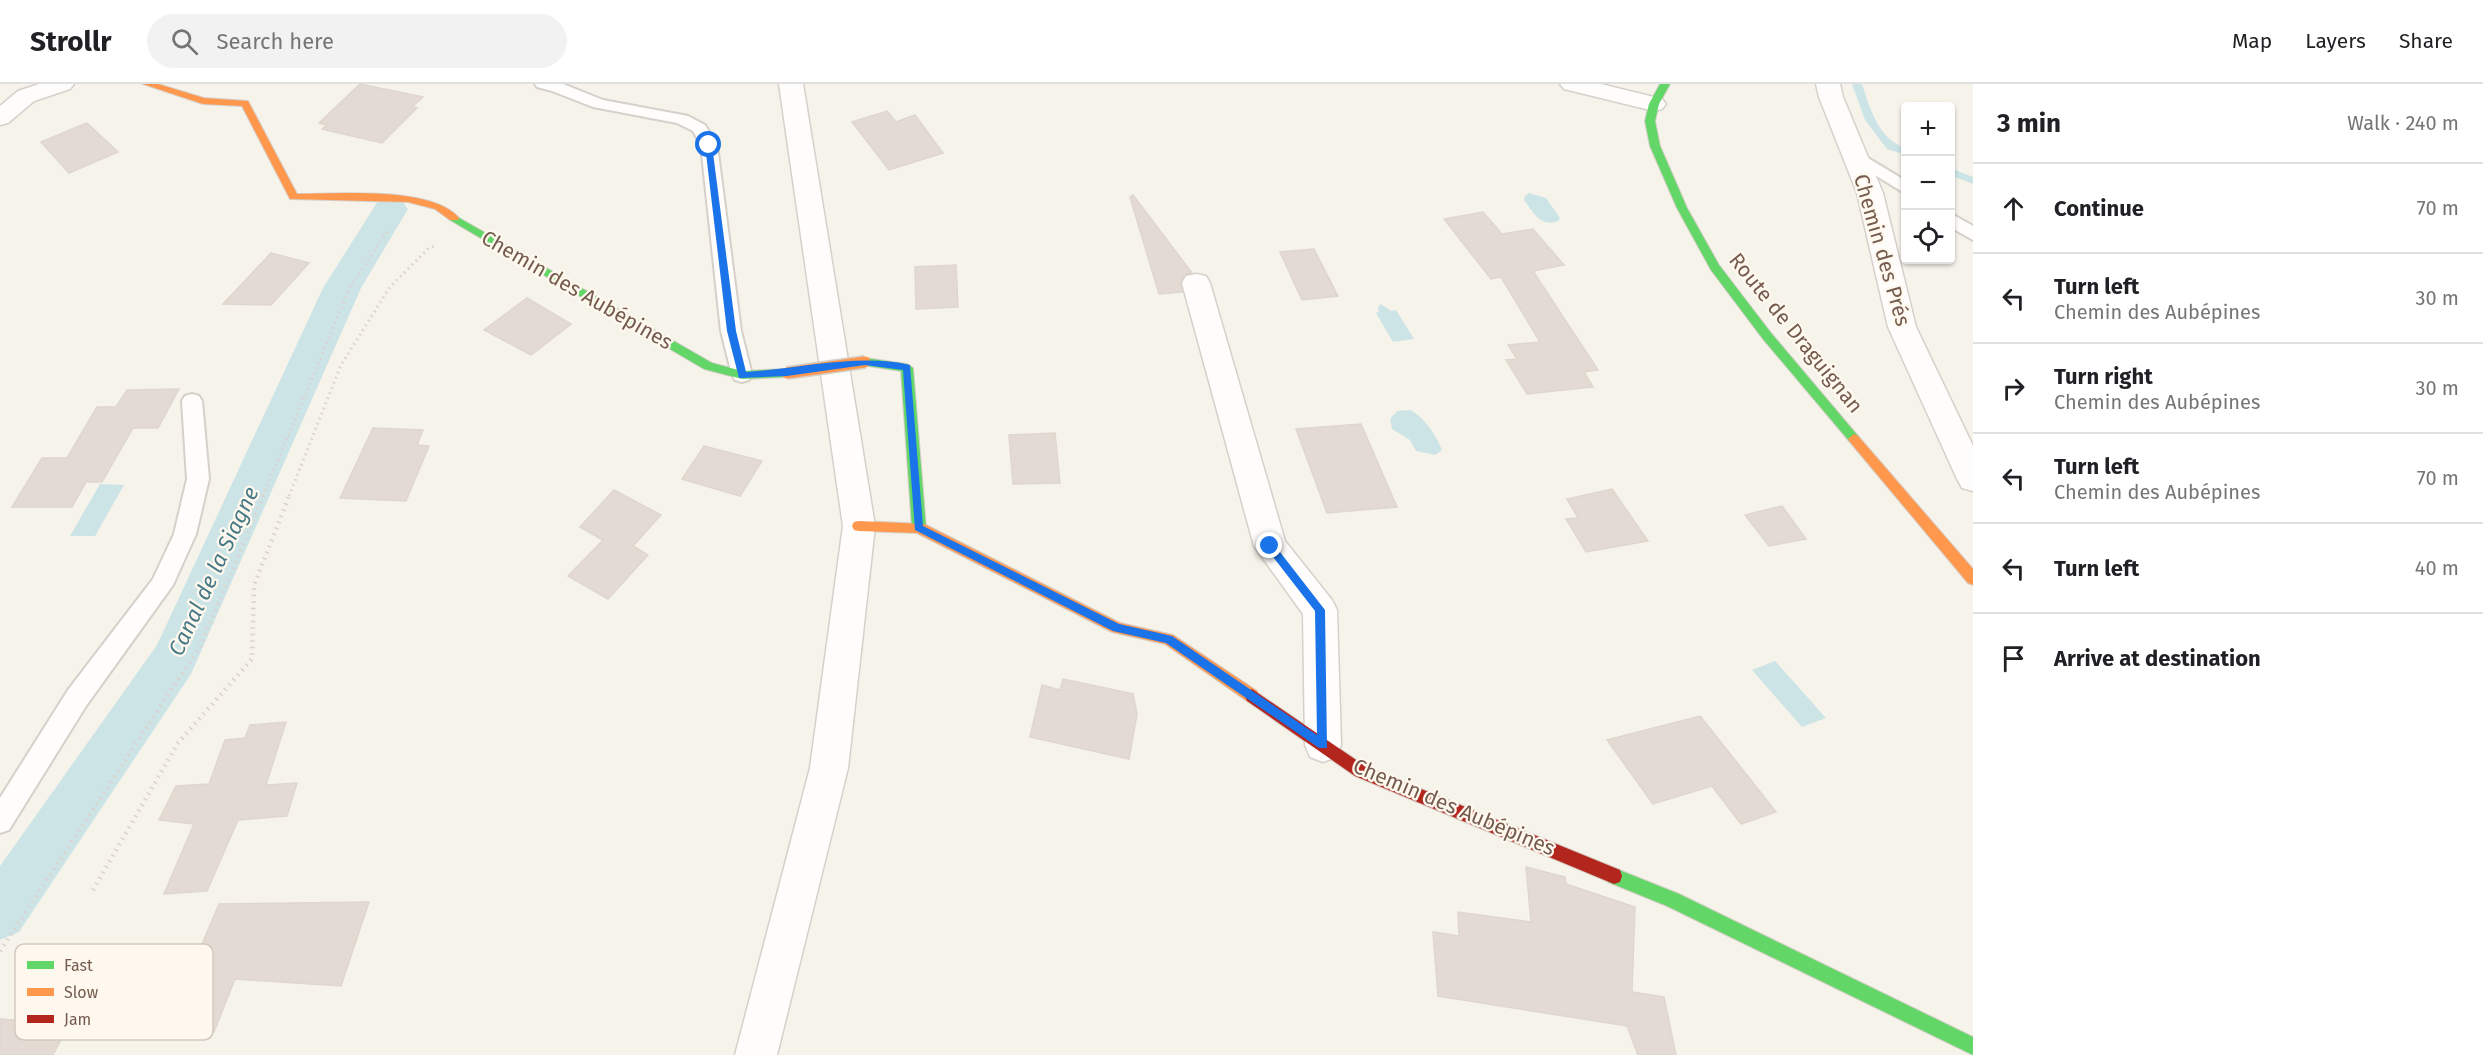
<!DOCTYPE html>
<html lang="en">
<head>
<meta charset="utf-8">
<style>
  :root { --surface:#fff; --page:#f2f2f2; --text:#202124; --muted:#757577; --line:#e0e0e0 }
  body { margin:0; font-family:"Fira Sans",sans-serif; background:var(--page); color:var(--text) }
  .controls { position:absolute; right:18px; top:18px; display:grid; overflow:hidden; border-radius:6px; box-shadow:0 2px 4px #0004 }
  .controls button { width:54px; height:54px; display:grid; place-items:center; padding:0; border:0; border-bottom:2px solid var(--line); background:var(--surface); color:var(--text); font:30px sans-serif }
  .stop { position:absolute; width:18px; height:18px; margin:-14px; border:4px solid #1a73e8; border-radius:50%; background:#fff }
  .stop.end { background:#1a73e8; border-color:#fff; box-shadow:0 2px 6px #0008 }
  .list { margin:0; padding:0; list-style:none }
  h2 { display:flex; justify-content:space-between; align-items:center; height:78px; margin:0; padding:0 24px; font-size:26px }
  h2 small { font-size:20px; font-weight:400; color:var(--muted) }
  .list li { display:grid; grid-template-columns:39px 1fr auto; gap:18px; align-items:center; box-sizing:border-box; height:90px; padding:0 24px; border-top:2px solid var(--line) }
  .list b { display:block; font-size:22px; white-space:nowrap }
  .list p { margin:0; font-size:20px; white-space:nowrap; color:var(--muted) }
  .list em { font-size:20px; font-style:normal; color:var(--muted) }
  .icon { flex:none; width:33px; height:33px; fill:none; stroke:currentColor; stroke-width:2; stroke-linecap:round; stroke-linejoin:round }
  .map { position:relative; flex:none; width:1973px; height:971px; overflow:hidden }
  header { display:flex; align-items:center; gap:36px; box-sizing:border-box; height:84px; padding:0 30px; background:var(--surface); border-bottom:2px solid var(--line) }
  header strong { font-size:28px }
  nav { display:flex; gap:33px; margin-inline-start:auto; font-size:21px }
  .search { width:420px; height:54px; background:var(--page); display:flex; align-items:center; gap:15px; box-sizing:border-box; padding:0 21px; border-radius:33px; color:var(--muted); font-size:22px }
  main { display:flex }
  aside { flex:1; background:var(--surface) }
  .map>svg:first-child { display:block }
  .water { fill:#cde4e6 }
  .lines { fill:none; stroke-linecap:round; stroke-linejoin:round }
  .stream { fill:#cde4e6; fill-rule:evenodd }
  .canal { fill:#cde4e6; fill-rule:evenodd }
  .building { fill:#e3dbd3; stroke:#dfd6ce; stroke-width:1.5 }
  .lane-casing { stroke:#d6d0ca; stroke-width:4 }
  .street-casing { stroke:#d6d0ca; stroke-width:3 }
  .fast-casing { stroke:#d6cfc8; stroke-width:2 }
  .slow-casing { stroke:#d6cfc8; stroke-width:2 }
  .jam-casing { stroke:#d6cfc8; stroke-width:2 }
  .path-far1 { stroke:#dad2ce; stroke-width:3; stroke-dasharray:1.5 4; stroke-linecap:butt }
  .path { stroke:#dad2ce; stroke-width:4.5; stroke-dasharray:1.5 5; stroke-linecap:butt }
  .lane { fill:#fefdfc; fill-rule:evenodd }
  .street { fill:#fefdfc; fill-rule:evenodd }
  .fast { fill:#63d668; fill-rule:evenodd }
  .slow { fill:#ff974d; fill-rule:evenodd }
  .jam { fill:#b3261e; fill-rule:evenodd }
  .slow-bridge-casing { stroke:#d6cfc8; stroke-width:14; stroke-linecap:butt }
  .slow-bridge { stroke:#ff974d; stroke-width:11 }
  .route { fill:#1a73e8 }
  .labels { text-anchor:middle; stroke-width:4.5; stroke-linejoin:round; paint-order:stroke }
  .street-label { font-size:21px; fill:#745b4d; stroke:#fef8ee }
  .water-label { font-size:22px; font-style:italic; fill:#477a86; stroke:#fef8ee }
  .key { fill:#fef8ee; stroke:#d5c9be; stroke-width:1.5 }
  .key-label { font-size:16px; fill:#745b4d }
</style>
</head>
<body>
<header>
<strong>Strollr</strong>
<div class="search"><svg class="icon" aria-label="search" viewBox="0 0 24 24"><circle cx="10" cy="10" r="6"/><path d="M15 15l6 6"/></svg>Search here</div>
<nav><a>Map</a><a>Layers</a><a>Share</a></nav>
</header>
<main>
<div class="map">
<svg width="1973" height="971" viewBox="0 0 1973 971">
  <rect width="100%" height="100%" fill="#f6f3eb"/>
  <!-- water -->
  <g class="water">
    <path d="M1529,109L1546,114L1560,134L1558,137C1541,144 1533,128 1524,116L1525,112Z"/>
    <polygon points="1381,220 1391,227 1396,226 1414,255 1393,258 1376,229 1379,228 1378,223"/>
    <path d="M1410,326C1424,333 1436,351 1442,366L1435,371L1416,367L1410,356L1392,345L1390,335L1397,327Z"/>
    <polygon points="100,400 124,401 95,452 70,452"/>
    <polygon points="1775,577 1826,634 1802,643 1752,586"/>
  </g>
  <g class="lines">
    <!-- stream -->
    <g class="stream">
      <path d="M1852,0H1862C1870,25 1879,56 1906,64V71L1887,65L1865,36Z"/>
      <polygon points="1950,84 1973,93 1973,100 1950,91"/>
    </g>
    <!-- canal -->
    <polygon class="canal" points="390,114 402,117 408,125 361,204 191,590 19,848 0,856 0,782 157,561 323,204 378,117"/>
  </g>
  <!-- building -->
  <g class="building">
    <polygon points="360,0 423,13 412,23 417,24 382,59 322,45 327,41 319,39"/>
    <polygon points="887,27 896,38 915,31 943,69 889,86 852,38"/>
    <polygon points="87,39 118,68 69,89 41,58"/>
    <polygon points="1133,111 1192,189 1184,191 1180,198 1182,208 1159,210 1130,113"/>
    <polygon points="1483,128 1502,150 1533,145 1564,181 1533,187 1598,286 1584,288 1593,303 1527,310 1506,276 1517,275 1508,261 1540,258 1501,193 1491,195 1444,135"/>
    <polygon points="1314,165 1338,212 1302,216 1280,168"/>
    <polygon points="271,169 309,179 271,221 223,220"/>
    <polygon points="956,181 958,223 916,225 915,183"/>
    <polygon points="527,214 571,240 531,271 484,246"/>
    <polygon points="179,305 158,344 133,344 102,398 86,398 72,423 12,423 42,374 67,374 97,323 116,323 127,306"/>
    <polygon points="1361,340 1397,423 1327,429 1296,345"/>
    <polygon points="373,344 423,346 417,361 429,362 406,417 340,414"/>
    <polygon points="1055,349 1060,399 1013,400 1009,351"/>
    <polygon points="704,362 762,377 740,412 682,395"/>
    <polygon points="1612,405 1648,457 1586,468 1566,435 1578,434 1567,415"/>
    <polygon points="614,406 661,431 633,462 648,471 608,515 568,492 603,456 580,443"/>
    <polygon points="1782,422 1806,455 1769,462 1745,431"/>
    <polygon points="1063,595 1133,610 1137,630 1129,675 1030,653 1042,601 1060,606"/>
    <polygon points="1700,632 1735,676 1776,728 1741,740 1712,702 1653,720 1607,656"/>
    <polygon points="286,638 266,701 297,699 287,732 238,736 207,807 164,810 194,740 159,736 176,702 209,700 225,656 245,654 250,641"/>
    <polygon points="1526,783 1565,793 1566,800 1635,823 1632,908 1664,913 1676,971 1638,971 1627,942 1438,912 1433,848 1459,852 1458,828 1531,838"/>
    <polygon points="369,818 341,902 235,895 214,948 142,944 165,891 189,891 219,820"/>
    <polygon points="0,935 69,940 53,971 0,971"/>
  </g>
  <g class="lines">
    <defs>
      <g id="lane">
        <polygon points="535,0 563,0 603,16 688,32 705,41 717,61 741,247 752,291 749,296 742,298 735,296 732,291 721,247 701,61 693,47 677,39 593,23 552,7 537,3"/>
        <polygon points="1853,65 1906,97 1906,110 1847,74 1845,70 1847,66"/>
        <polygon points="1950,129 1973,142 1973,156 1950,143"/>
        <polygon points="192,310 199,312 202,317 209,395 196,450 173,501 86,622 9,746 0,749 0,714 68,606 153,495 174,450 187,395 182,317 185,312"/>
      </g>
      <g id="street">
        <polygon points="39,0 74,0 70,5 34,17 8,39 0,41 0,22 18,7"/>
        <polygon points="779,0 803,0 875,442 848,684 777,971 735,971 810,684 843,442"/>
        <polygon points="1560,0 1601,0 1662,15 1666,20 1662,25 1654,27 1564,5"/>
        <polygon points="1816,0 1840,0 1843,13 1883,109 1916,243 1973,362 1973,407 1962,404 1957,395 1888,243 1857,109 1819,13"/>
        <polygon points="1196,190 1206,192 1210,199 1285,457 1332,516 1337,526 1341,661 1336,673 1323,678 1310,673 1305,661 1303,530 1254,462 1182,199 1186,192"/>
      </g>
      <g id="fast">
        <polygon points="1660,0 1670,0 1659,20 1655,37 1660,62 1687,124 1719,181 1771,249 1858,352 1860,355 1858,358 1850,358 1763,255 1711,186 1677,124 1650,62 1645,37 1649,20"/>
        <polygon points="454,131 712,279 742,287 787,285 793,289 787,293 742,295 704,285 450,136 450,132"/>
        <polygon points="865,274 907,280 913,284 926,444 924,448 914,448 912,444 901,287 861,281 859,278"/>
        <polygon points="1614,784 1679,810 1973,953 1973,971 1667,822 1608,798 1606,792 1608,786"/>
      </g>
      <g id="slow">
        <path d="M143,0H158L204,14L248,17L297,110C338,110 432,102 459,134L458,136H450L435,125L408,118L290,115L242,22L203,20Z"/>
        <polygon points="1854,350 1858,352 1973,485 1973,501 1968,499 1850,358 1848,355"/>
        <polygon points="859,437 924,440 1120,539 1173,551 1257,607 1259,612 1257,617 1252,619 1247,617 1165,560 1112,548 917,449 859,447 854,446 852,442 854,438"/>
      </g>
      <polygon id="jam" points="1252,605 1365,682 1620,786 1622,792 1620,798 1614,800 1355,692 1247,617 1245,612 1247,607"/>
    </defs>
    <!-- lane casing -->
    <use href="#lane" class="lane-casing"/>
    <!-- street casing -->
    <use href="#street" class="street-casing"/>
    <!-- fast casing -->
    <use href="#fast" class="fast-casing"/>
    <!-- slow casing -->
    <use href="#slow" class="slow-casing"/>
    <!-- jam casing -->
    <use href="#jam" class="jam-casing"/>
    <!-- path-far1 -->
    <g class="path-far1">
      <polyline points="263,412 350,203 388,146"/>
      <polyline points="289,412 341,281 390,203 428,165 436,161"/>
    </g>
    <!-- path -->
    <g class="path">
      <polyline points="93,806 178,659 252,575 254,501 290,410"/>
      <polyline points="0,867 201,561 264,410"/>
    </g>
    <!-- lane -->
    <use href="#lane" class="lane"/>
    <!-- street -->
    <use href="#street" class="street"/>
    <!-- fast -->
    <use href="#fast" class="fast"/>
    <!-- slow -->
    <use href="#slow" class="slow"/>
    <!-- jam -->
    <use href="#jam" class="jam"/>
    <defs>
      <polyline id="slow-bridge" points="787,289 865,278"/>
    </defs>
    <!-- slow-bridge casing -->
    <use href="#slow-bridge" class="slow-bridge-casing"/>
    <!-- slow-bridge -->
    <use href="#slow-bridge" class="slow-bridge"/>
  </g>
  <!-- route -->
  <path class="route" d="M709,59L712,61L736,247L746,288C799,285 858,269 910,281L923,442L1119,540L1172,552L1317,651L1315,527L1267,465V459H1273L1325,526L1327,664H1319L1166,559L1113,547L915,446L903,286L865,281L787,292L739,294L727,247L705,61Z"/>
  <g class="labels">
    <!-- street labels -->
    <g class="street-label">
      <text transform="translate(1882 166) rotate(74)" y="7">Chemin des Prés</text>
      <text transform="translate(577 206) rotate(30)" y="7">Chemin des Aubépines</text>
      <text transform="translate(1796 249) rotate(51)" y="7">Route de Draguignan</text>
      <text transform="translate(1454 723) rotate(23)" y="7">Chemin des Aubépines</text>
    </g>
    <!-- water labels -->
    <g class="water-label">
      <text transform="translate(213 487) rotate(-65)" y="8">Canal de la Siagne</text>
    </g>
  </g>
  <!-- legend -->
  <rect x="15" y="860" width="198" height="96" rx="9" class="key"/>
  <rect x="27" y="877" width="27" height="8" fill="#63d668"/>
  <rect x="27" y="904" width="27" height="8" fill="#ff974d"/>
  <rect x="27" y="931" width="27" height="8" fill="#b3261e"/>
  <g class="key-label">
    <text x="64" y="887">Fast</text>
    <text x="64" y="914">Slow</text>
    <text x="64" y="941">Jam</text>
  </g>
</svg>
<div class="controls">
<button>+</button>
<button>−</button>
<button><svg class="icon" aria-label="locate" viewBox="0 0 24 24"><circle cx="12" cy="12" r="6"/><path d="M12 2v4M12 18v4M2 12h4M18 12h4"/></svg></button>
</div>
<div class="stop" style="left:709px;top:61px"></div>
<div class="stop end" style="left:1270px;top:462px"></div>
</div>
<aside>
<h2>3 min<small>Walk · 240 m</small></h2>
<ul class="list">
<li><svg class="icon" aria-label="ahead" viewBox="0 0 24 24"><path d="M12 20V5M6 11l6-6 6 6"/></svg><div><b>Continue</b></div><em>70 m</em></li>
<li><svg class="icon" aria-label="left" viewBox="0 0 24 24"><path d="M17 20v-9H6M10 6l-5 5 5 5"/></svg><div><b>Turn left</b><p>Chemin des Aubépines</p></div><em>30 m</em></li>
<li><svg class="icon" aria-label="right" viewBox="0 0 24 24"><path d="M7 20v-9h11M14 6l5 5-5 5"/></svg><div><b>Turn right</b><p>Chemin des Aubépines</p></div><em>30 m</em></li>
<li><svg class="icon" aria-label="left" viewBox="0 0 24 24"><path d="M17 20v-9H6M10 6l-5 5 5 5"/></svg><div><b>Turn left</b><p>Chemin des Aubépines</p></div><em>70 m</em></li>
<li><svg class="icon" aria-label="left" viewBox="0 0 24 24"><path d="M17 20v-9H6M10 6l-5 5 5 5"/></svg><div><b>Turn left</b></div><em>40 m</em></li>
<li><svg class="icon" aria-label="arrive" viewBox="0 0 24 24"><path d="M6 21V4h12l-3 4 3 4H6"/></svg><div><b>Arrive at destination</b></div></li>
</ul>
</aside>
</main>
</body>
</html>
